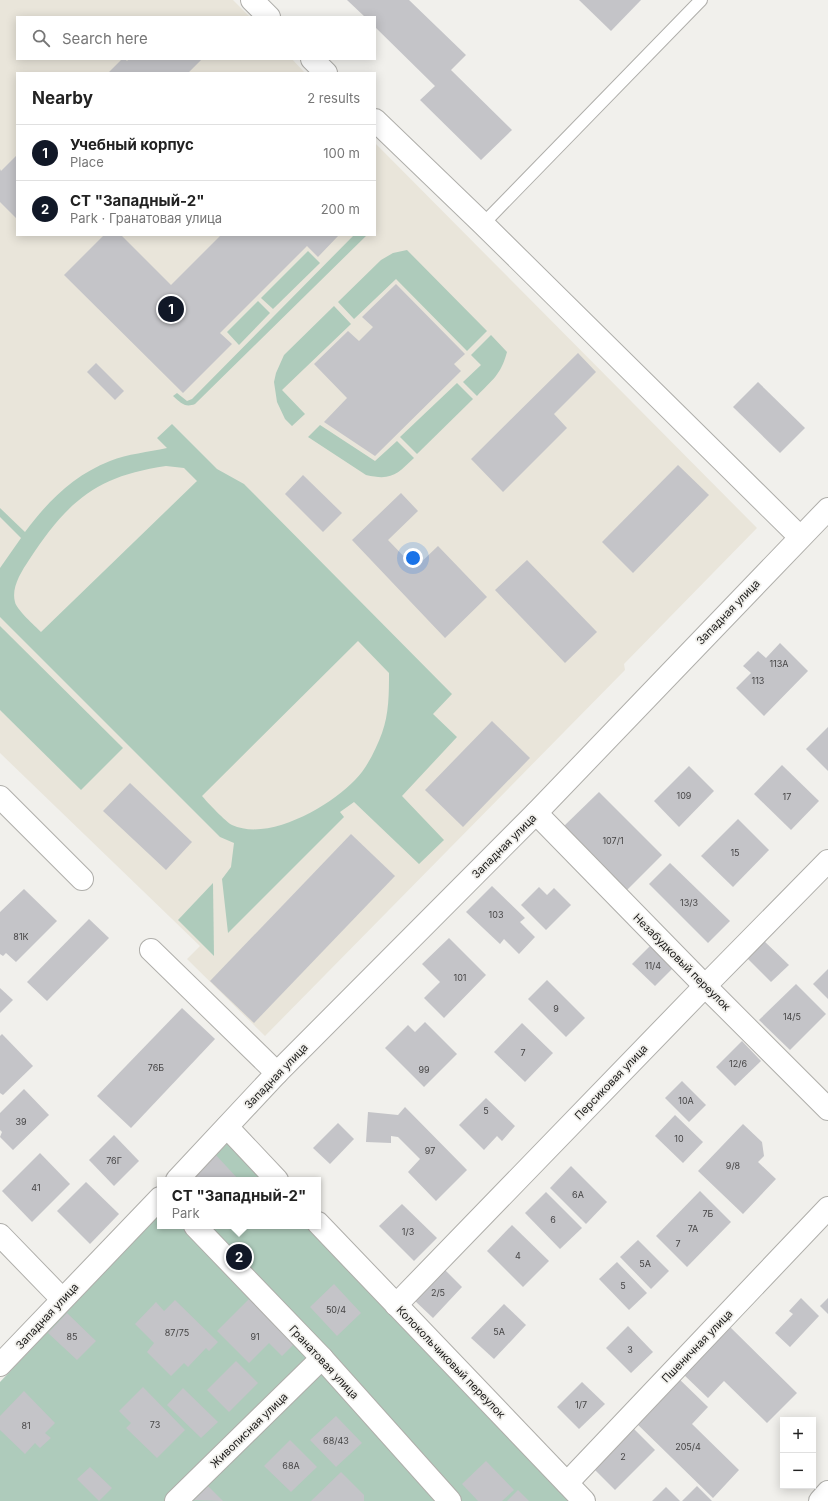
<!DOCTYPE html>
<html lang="en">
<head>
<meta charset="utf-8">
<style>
  :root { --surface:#fff; --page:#f6f6f6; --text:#222; --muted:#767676; --line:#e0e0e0; --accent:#111827 }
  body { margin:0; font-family:Inter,sans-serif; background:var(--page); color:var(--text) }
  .controls { position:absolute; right:12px; bottom:12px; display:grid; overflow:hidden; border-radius:0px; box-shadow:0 2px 10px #0003 }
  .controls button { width:36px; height:36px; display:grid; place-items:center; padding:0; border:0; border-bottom:1px solid var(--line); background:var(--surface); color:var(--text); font:20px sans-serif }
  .you { position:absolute; left:413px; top:558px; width:14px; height:14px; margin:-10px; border:3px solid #fff; border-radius:50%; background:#1a73e8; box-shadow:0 0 0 6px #1a73e833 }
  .badge { display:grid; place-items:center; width:26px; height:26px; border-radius:50%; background:var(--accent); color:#fff; font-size:13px; font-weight:700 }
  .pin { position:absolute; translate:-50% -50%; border:2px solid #fff; box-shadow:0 1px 4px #0006 }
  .popup { position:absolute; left:157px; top:1177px; width:164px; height:52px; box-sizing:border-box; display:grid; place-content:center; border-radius:0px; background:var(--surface); filter:drop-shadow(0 1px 3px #0005); font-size:13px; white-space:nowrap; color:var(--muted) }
  .popup b { font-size:15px; color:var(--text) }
  .popup::after { content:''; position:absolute; left:50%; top:100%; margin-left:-8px; border:8px solid transparent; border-top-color:var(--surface) }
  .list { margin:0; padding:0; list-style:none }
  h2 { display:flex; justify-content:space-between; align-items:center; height:52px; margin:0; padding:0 16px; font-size:17px }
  h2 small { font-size:13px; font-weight:400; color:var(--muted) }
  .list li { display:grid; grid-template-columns:26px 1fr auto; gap:12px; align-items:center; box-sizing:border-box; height:56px; padding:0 16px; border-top:1px solid var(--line) }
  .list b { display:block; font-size:15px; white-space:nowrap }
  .list p { margin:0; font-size:13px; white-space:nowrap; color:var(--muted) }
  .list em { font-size:13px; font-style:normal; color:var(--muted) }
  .icon { flex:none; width:22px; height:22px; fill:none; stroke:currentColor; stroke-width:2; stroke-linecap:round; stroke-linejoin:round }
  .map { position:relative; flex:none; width:828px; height:1501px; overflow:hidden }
  .search { position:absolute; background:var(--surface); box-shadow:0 2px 10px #0003; left:16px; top:16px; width:360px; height:44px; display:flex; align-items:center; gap:10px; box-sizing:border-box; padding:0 14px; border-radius:0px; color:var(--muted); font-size:15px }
  .panel { position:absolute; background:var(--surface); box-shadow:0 2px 10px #0003; left:16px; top:72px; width:360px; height:164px; border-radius:0px }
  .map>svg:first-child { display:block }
  .built { fill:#e9e5da }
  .green { fill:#aecbbb; fill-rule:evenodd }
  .building { fill:#c4c4c8 }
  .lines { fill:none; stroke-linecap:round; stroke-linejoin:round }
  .service-casing { stroke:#afaeaa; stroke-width:14 }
  .minor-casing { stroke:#afaeaa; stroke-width:24 }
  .primary-casing { stroke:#afaeaa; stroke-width:24 }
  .service { stroke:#fff; stroke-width:12 }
  .minor { stroke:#fff; stroke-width:22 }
  .primary { stroke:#fff; stroke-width:22 }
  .labels { text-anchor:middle; stroke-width:3.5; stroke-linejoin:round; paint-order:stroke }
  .number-label { font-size:9px; fill:#464546 }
  .street-label { font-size:11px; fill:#1c1b1a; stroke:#f1f0ec }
</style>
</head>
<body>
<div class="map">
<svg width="828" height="1501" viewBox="0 0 828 1501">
  <rect width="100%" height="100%" fill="#f1f0ec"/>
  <!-- built -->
  <polygon class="built" points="0,0 233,0 250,17 17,17 17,59 292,59 305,73 17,73 17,235 375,235 375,143 757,528 624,664 625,670 265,1036 187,959 200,946 0,753"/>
  <!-- green -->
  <g class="green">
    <path d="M354,235H367L195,404C185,408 181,403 173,396L177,393L187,401L192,399Z"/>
    <polygon points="407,250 487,331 467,351 396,279 354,319 338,302 381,260 393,253"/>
    <polygon points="308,251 320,263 273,309 261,298"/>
    <polygon points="258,301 270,313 239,345 227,332"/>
    <polygon points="334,306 351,324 282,390 305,414 292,426 285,419 277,402 274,382 276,373 284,355"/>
    <path d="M491,335L507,352C501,375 492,380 477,396L463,382L481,365L471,355Z"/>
    <polygon points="457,383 473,399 417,454 400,437"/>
    <path d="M172,424L217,469L244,484L452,694L433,714L457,737L402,796L444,840L419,864L354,802L340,812L344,817L228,933L222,879L231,867L234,843L220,837L0,617V568L21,538L0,517V508L25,532C48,501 74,475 110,461C128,454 148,452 167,448L157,438ZM166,466L184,468L197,481L41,632C35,626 16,609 15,602C11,588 21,572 29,560C67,502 96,476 166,466ZM358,641L389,673C389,693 389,714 382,733C376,749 367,768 355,780C330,806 269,842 232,825C226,822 207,802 202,796Z"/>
    <path d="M320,425L375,461L397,441L414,458C397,474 392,481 366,475L308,437Z"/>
    <polygon points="0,626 123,748 81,790 0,710"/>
    <polygon points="213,883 214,956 178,920"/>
    <polygon points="239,1131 285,1180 192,1180"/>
    <polygon points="160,1214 160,1226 318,1226 592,1501 0,1501 0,1382"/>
  </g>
  <!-- building -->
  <g class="building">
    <polygon points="347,0 409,0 466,55 451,70 512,130 481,160 420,100 435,86 375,27 375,17 365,17"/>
    <polygon points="579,0 641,0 611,31"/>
    <polygon points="122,59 125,59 127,61 129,59 202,59 188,73 108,73"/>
    <polygon points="17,155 17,219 0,202 0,169 1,171"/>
    <polygon points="104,235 121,235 171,285 221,235 339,235 318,257 307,246 220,333 232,344 183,393 64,275"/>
    <polygon points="396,284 465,354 454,364 461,371 375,456 324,422 347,398 314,364 348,331 359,341 373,327 362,317"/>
    <polygon points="578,353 596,372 554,414 567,428 503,492 471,459"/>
    <polygon points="96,363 124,391 115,400 87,372"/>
    <polygon points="758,382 805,428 780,453 733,407"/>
    <polygon points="678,465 709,495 633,573 602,542"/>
    <polygon points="303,475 342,513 323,532 285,494"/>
    <polygon points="401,493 418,511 388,540 415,568 438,546 487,597 445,638 352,540"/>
    <polygon points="527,560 597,632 565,663 495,590"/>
    <polygon points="780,643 808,671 764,716 736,688 751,673 743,666 758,651 766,658"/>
    <polygon points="492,721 530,758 463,827 425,790"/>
    <polygon points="828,727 828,771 806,749"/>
    <polygon points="782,765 819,801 791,830 754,794"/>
    <polygon points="689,766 714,791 679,827 654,801"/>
    <polygon points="130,783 192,842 166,870 103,811"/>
    <polygon points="599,792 662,855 626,891 563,827"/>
    <polygon points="738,819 769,850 733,887 701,856"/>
    <polygon points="351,834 395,876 254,1023 210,981"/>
    <polygon points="670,863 730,921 708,943 649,884"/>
    <polygon points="492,886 525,918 520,922 535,937 519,954 504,939 500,944 466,912"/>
    <polygon points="539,887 547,895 554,888 571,905 546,930 521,905"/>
    <polygon points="24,889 57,921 16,962 6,953 3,956 0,954 0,912"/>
    <polygon points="89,919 109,938 47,1001 27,982"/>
    <polygon points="449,938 486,975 444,1018 424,998 440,982 422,964"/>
    <polygon points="761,938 789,965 771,982 744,955"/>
    <polygon points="650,946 673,968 655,986 632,964"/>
    <polygon points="828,969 828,999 813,984"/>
    <polygon points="547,980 585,1018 566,1037 528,999"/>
    <polygon points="796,984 826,1014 790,1050 759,1020"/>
    <polygon points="0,988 13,1000 0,1013"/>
    <polygon points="182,1008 215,1039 131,1128 97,1096"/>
    <polygon points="425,1022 457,1054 424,1087 385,1048 408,1025 415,1032"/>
    <polygon points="522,1023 553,1053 525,1082 494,1052"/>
    <polygon points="2,1034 33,1066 3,1095 0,1093 0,1036"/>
    <polygon points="742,1041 761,1061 735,1086 716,1067"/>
    <polygon points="682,1081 706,1105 689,1122 665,1098"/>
    <polygon points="24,1089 49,1115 13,1150 0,1137 2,1132 0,1130 0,1113"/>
    <polygon points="486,1098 515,1126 502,1141 497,1136 484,1150 459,1125"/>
    <polygon points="405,1107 467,1170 436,1201 408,1172 420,1159 398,1137 391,1136 391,1143 366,1142 368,1112 398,1115"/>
    <polygon points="675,1115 703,1142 683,1163 655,1136"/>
    <polygon points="338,1123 354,1139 330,1164 313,1148"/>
    <polygon points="743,1124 762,1142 764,1156 758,1162 776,1179 743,1214 698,1171"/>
    <polygon points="114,1135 139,1161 114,1186 89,1160"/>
    <polygon points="40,1153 70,1184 32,1222 2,1191"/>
    <polygon points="215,1154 239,1180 196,1180 192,1176"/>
    <polygon points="571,1166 607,1202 586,1224 550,1188"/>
    <polygon points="86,1182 119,1214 90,1244 57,1211"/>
    <polygon points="700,1191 731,1222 687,1267 656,1236"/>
    <polygon points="546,1192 582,1228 560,1249 525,1213"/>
    <polygon points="402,1204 437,1238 414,1261 379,1226"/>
    <polygon points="512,1225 549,1261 523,1287 487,1251"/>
    <polygon points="638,1240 669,1271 651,1289 620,1257"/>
    <polygon points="617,1262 647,1293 629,1310 599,1279"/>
    <polygon points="443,1268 462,1287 433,1318 413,1299"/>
    <polygon points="334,1284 361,1313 337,1336 310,1307"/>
    <polygon points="801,1298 819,1316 790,1347 775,1333 793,1314 789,1311"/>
    <polygon points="828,1298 828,1314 820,1306"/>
    <polygon points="249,1299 294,1344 282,1356 269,1343 249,1363 217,1331"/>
    <polygon points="175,1300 218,1342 209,1351 206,1348 188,1367 184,1363 171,1376 147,1352 154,1343 135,1324 156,1302 164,1311"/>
    <polygon points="504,1304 526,1325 494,1359 471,1338"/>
    <polygon points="67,1313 96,1341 77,1360 48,1333"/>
    <polygon points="728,1325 797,1393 767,1423 724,1381 708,1398 682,1373"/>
    <polygon points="628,1326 653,1352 631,1373 606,1348"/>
    <polygon points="236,1361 258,1383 229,1412 207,1390"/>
    <polygon points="675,1375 708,1407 692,1424 739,1470 713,1498 632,1419"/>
    <polygon points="582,1382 605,1404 579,1429 557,1407"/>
    <polygon points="143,1387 185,1430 157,1458 126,1428 131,1423 119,1411"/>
    <polygon points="183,1388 218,1422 201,1438 167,1405"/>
    <polygon points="24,1391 55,1423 45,1433 51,1438 40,1448 35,1443 25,1454 0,1430 0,1416"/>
    <polygon points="336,1416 362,1443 336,1467 310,1440"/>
    <polygon points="630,1425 655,1450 615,1490 590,1465"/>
    <polygon points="290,1440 317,1467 291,1492 264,1466"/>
    <polygon points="486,1461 514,1490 502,1501 478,1501 462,1484"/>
    <polygon points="90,1467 112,1488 99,1501 77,1479"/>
    <polygon points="341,1472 364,1495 364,1501 311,1501"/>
    <polygon points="208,1486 223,1501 194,1500"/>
    <polygon points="697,1486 712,1501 682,1501"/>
    <polygon points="666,1487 680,1501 652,1501"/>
    <polygon points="518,1490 529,1501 507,1501"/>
  </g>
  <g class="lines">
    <defs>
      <polyline id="service" points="483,224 701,0"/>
      <g id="minor">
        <polyline points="252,0 269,17"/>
        <polyline points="312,59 326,73"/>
        <polyline points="375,120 483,224 800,537"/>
        <polyline points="0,797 82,879"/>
        <polyline points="536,813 705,986 828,1109"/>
        <polyline points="151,950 277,1073"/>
        <polyline points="227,1127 277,1180"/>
        <polyline points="177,1180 277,1073 536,813 828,509"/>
        <polyline points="318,1223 584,1501"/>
        <polyline points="195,1226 322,1358 450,1501"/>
        <polyline points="0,1235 62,1299"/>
        <polyline points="396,1305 705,986 828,861"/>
        <polyline points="0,1365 160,1198"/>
        <polyline points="567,1483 828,1208"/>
        <polyline points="176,1501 322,1358"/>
      </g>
      <polyline id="primary" points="820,1501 828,1492"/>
    </defs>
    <!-- service casing -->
    <use href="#service" class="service-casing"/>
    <!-- minor casing -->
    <use href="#minor" class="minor-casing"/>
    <!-- primary casing -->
    <use href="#primary" class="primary-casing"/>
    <!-- service -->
    <use href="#service" class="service"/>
    <!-- minor -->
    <use href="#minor" class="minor"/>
    <!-- primary -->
    <use href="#primary" class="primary"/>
  </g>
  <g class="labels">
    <!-- number labels -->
    <g class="number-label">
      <text x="779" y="667">113А</text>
      <text x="758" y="684">113</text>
      <text x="684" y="799">109</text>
      <text x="787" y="800">17</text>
      <text x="613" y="844">107/1</text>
      <text x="735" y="856">15</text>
      <text x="689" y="906">13/3</text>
      <text x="496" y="918">103</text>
      <text x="21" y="940">81К</text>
      <text x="653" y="969">11/4</text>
      <text x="460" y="981">101</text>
      <text x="556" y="1012">9</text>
      <text x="792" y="1020">14/5</text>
      <text x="523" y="1056">7</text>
      <text x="738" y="1067">12/6</text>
      <text x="156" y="1071">76Б</text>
      <text x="424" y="1073">99</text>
      <text x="686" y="1104">10А</text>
      <text x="486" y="1114">5</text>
      <text x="21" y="1125">39</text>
      <text x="679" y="1142">10</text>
      <text x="430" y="1154">97</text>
      <text x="114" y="1164">76Г</text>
      <text x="733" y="1169">9/8</text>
      <text x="36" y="1191">41</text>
      <text x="578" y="1198">6А</text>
      <text x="708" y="1217">7Б</text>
      <text x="553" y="1223">6</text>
      <text x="693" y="1232">7А</text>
      <text x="408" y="1235">1/3</text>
      <text x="678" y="1247">7</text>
      <text x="518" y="1259">4</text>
      <text x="645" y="1267">5А</text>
      <text x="623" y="1289">5</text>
      <text x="438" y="1296">2/5</text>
      <text x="336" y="1313">50/4</text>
      <text x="499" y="1335">5А</text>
      <text x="177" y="1336">87/75</text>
      <text x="72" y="1340">85</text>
      <text x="255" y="1340">91</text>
      <text x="630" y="1353">3</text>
      <text x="581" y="1408">1/7</text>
      <text x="155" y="1428">73</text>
      <text x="26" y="1429">81</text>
      <text x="336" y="1444">68/43</text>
      <text x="688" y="1450">205/4</text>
      <text x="623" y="1460">2</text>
      <text x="291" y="1469">68А</text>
    </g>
    <!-- street labels -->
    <g class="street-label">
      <text transform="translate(728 612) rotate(-46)" y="4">Западная улица</text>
      <text transform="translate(504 846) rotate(-45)" y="4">Западная улица</text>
      <text transform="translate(682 962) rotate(45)" y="4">Незабудковый переулок</text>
      <text transform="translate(276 1076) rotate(-46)" y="4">Западная улица</text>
      <text transform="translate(611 1082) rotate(-46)" y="4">Персиковая улица</text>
      <text transform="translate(47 1316) rotate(-47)" y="4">Западная улица</text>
      <text transform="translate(697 1346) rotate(-46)" y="4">Пшеничная улица</text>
      <text transform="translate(324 1362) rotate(47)" y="4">Гранатовая улица</text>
      <text transform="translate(451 1362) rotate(46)" y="4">Колокольчиковый переулок</text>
      <text transform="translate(249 1430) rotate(-44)" y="4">Живописная улица</text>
    </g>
  </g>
</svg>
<div class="controls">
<button>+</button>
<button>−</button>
</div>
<div class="you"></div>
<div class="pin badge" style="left:171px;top:309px">1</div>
<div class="pin badge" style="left:239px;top:1257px">2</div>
<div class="popup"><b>СТ &quot;Западный-2&quot;</b>Park</div>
<div class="search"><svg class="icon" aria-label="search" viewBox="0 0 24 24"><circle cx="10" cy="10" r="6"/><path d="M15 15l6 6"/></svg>Search here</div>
<section class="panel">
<h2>Nearby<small>2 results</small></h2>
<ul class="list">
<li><span class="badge">1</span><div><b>Учебный корпус</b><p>Place</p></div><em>100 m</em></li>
<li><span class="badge">2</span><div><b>СТ &quot;Западный-2&quot;</b><p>Park · Гранатовая улица</p></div><em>200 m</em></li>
</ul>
</section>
</div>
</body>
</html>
